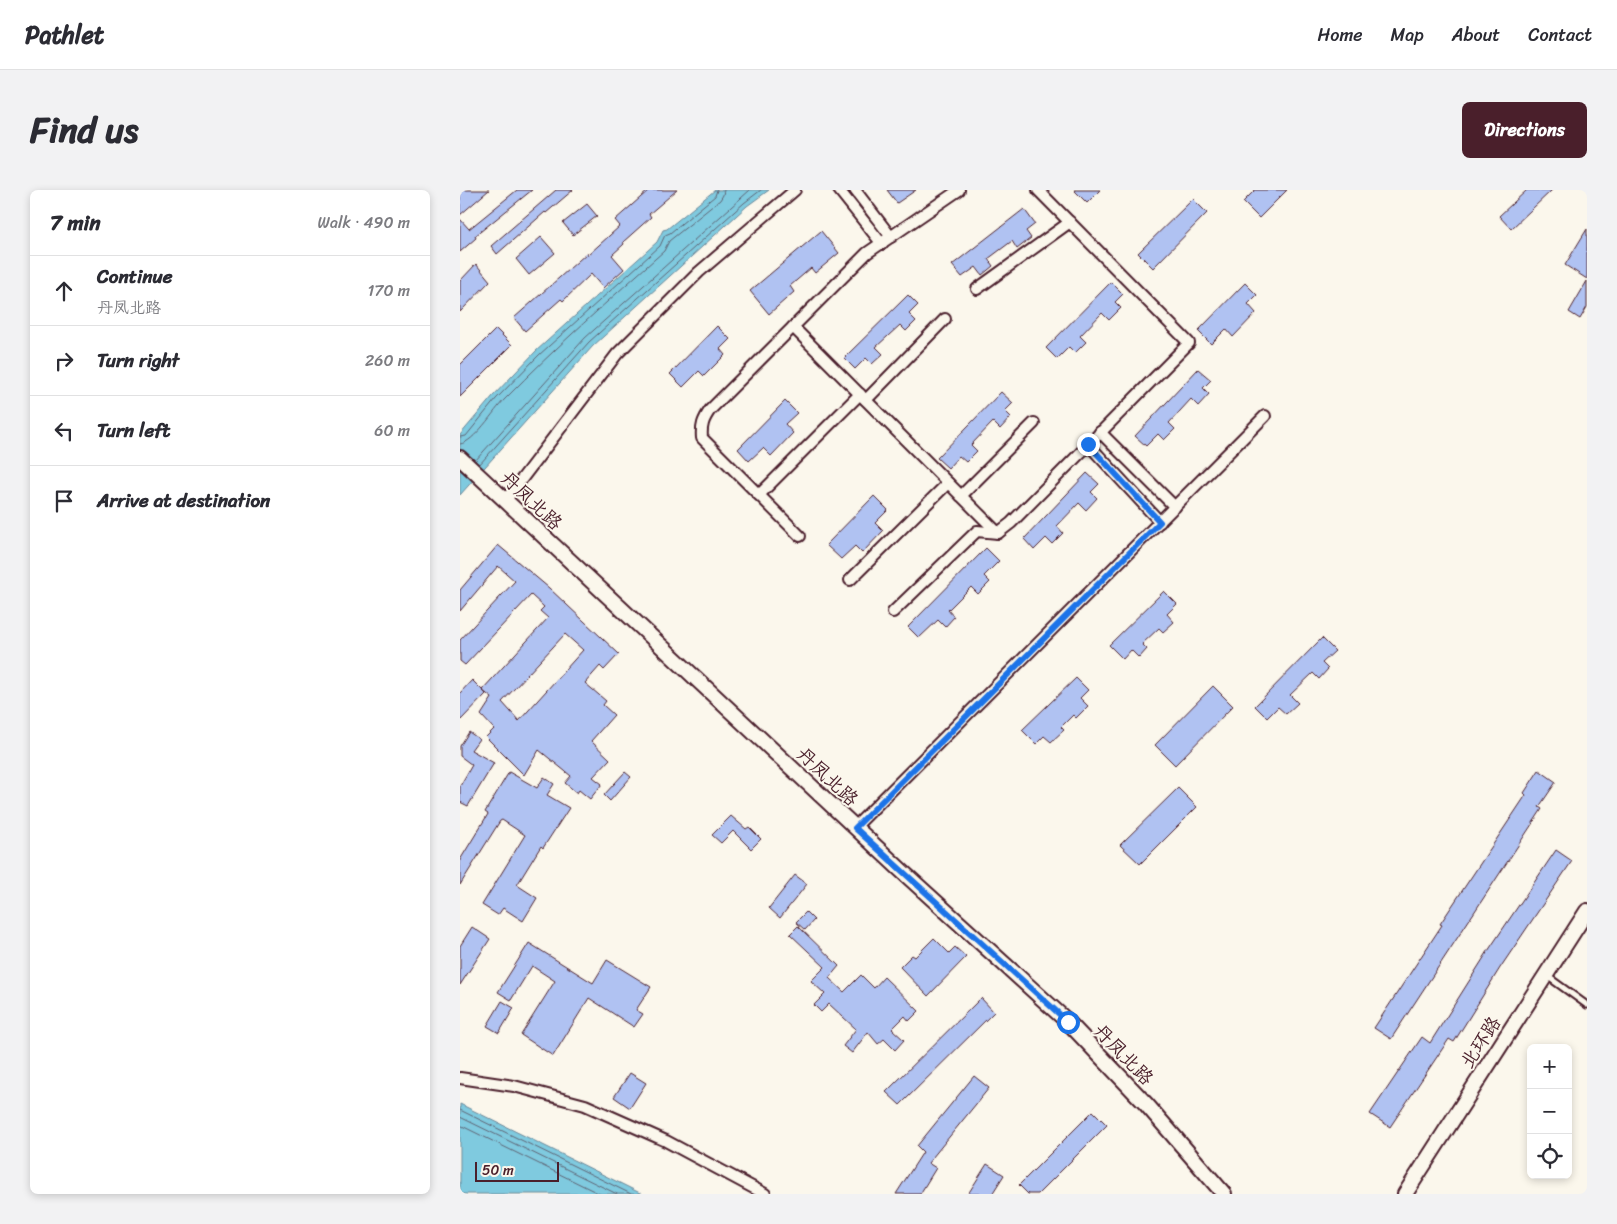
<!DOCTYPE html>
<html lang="en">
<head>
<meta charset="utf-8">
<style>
  :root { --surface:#fff; --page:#f2f2f3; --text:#2b2b33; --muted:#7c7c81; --line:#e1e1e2; --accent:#4a1f2b }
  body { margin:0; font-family:Sriracha,"LXGW WenKai TC",sans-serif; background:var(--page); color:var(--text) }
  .controls { position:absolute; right:15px; bottom:15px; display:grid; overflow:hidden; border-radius:8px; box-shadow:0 2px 8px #0003 }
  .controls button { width:45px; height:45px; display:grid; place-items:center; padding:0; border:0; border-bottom:1px solid var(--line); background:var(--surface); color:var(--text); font:25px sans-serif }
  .scale { position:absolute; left:15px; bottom:12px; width:84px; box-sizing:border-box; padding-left:5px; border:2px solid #4a1f2b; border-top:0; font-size:14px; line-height:18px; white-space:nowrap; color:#4a1f2b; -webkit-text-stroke:4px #fbf7ec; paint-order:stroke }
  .stop { position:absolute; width:15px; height:15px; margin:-11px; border:4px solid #1a73e8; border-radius:50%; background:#fff }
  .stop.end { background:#1a73e8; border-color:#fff; box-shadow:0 1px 5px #0008 }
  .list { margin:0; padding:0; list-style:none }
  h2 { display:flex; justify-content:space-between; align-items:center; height:65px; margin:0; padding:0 20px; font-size:21px }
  h2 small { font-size:16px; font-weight:400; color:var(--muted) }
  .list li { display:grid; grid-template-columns:32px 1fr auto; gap:15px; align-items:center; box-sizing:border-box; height:70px; padding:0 20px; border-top:1px solid var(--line) }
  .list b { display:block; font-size:19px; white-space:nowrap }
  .list p { margin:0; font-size:16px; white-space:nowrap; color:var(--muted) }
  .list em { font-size:16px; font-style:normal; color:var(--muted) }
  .icon { flex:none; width:28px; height:28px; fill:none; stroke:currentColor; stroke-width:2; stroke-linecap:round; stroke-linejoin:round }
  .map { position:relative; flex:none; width:1127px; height:1004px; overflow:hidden; border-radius:8px }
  header { display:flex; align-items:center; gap:30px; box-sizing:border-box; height:70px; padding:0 25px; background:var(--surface); border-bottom:1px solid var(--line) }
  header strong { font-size:24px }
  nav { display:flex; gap:28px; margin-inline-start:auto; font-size:18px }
  .intro { display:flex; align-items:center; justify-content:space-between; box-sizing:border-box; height:120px; padding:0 30px }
  h1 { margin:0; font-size:35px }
  .button { padding:12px 22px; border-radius:8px; background:var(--accent); color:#fff; font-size:18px; font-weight:700 }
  main { display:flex; gap:30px; padding:0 30px }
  aside { flex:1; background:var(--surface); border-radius:8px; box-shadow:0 2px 8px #0003 }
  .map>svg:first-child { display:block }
  .water { fill:#7fcadf; stroke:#6a8697 }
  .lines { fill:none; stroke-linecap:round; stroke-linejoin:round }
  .shore { stroke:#5f6373; stroke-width:1 }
  .building { fill:#b0c2f2; stroke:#4a1f2b; fill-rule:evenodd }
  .lane-casing { stroke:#4a1f2b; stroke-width:9 }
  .street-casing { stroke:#4a1f2b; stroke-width:14 }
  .secondary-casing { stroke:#4a1f2b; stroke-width:18 }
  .lane { stroke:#fbf7ec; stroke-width:5 }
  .street { stroke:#fbf7ec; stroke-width:10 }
  .secondary { stroke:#fbf7ec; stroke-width:14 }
  .route { stroke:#1a73e8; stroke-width:6 }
  .labels { text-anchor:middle; stroke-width:4; stroke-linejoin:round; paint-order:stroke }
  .street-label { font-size:19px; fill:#4a1f2b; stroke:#fbf7ec }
</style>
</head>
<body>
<header>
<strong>Pathlet</strong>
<nav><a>Home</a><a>Map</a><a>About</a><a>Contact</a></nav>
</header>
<div class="intro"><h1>Find us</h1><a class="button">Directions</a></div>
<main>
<aside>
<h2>7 min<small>Walk · 490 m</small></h2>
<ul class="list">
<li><svg class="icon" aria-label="ahead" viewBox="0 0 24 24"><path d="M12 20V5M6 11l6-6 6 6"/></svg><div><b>Continue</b><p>丹凤北路</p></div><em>170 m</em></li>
<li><svg class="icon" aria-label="right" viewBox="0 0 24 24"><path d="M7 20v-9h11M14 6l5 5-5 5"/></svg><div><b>Turn right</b></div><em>260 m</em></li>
<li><svg class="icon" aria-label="left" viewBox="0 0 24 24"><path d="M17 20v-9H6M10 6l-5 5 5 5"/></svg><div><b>Turn left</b></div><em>60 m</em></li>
<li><svg class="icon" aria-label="arrive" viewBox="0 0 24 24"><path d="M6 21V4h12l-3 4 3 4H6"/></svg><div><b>Arrive at destination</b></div></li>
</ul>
</aside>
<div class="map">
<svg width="1127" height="1004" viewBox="0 0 1127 1004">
  <rect width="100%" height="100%" fill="#fbf7ec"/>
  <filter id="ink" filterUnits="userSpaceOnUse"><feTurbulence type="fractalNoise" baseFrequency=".02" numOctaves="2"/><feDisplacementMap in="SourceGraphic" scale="10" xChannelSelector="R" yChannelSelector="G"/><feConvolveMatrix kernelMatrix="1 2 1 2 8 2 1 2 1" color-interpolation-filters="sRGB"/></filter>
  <g filter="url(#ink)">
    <!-- water -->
    <g class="water">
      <polygon points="255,0 309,0 287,16 133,156 0,305 0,245 33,206 76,161 197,52 203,40 207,39"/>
      <polygon points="0,914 182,1004 0,1004"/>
    </g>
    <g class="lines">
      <!-- shore -->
      <g class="shore">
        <polyline points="0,247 6,246 36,209 79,165 200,56 205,45 210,43 255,6 257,0"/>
        <path d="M0,254C14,253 34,220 45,209C96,157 150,109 204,61L209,51L260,10L263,5L264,0"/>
        <polyline points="15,271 125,148 290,0"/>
        <polyline points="19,275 129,152 284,13 301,0"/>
        <polyline points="0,920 171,1004"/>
        <polyline points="0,927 157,1004"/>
        <polyline points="0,935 140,1004"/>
      </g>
    </g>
    <!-- building -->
    <g class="building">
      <polygon points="0,0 29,0 0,25"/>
      <polygon points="57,0 72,0 15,46 16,48 0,62 0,29 9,39"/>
      <polygon points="96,0 113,0 86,23 85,22 37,64 31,56"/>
      <polygon points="189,0 217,0 189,24 191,27 163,52 164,54 152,65 164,79 143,98 131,84 103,111 101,109 65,141 54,128 127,63 128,65 160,36 155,30"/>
      <polygon points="427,0 456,0 437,13"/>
      <polygon points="614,0 640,0 627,13"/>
      <polygon points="795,0 827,0 799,28 783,12"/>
      <polygon points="1067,0 1092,0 1051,39 1039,26"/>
      <polygon points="733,9 747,23 693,78 678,63"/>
      <polygon points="127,14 137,26 113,45 103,33"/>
      <polygon points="564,19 575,34 566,41 571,48 557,59 552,51 528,69 533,76 522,85 516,77 502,87 492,75"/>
      <polygon points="1127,39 1127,89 1105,75"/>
      <polygon points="361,41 379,63 355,83 351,78 330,96 334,102 309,124 290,101"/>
      <polygon points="81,47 95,63 69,85 56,69"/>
      <polygon points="16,74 30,91 0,122 0,91"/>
      <polygon points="1127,91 1127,117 1120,129 1109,122"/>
      <polygon points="651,92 663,104 655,112 661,118 649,130 642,123 620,146 626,152 615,163 609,157 597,169 586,158"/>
      <polygon points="785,93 797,105 788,114 796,123 773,147 766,139 751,154 738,141"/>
      <polygon points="448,105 458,115 449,124 456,131 446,141 440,135 416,157 423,164 412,174 406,168 395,179 384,168"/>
      <polygon points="257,136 270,149 260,159 265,165 244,186 239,181 223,197 210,184"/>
      <polygon points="36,139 52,155 0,207 0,175"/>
      <polygon points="738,179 751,190 743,198 749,204 738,216 731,209 709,233 715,239 704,250 698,244 686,256 675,246"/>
      <polygon points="541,202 553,213 545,221 551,227 540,239 533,232 511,255 517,261 506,272 499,266 488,278 477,268"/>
      <polygon points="325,211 337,223 325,234 333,243 311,266 303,258 289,271 278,259"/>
      <polygon points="627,283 639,294 631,302 637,308 626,320 619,313 597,336 603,343 592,354 586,348 574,360 564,349"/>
      <polygon points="414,306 428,320 415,333 423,341 402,363 395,356 381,369 366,355"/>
      <path d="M38,355L89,398L159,464L144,480L140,476L125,493L146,511L143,515L154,525L131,551L150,569L133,587L142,594L130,609L119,600L117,603L105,593L111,586L79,560L64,585L26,547L34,539L21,525L32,508L22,500L88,428L80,421L84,417L71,405L5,475L0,471V450L55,391L38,376L0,421V400ZM105,444L123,460L59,531L42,512Z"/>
      <polygon points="526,358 539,371 524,386 530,392 518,404 511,397 488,420 494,427 485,437 478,430 459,448 448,437"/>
      <polygon points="704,401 717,414 707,424 714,432 703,442 699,438 682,454 687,459 679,468 671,460 663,469 649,455"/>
      <polygon points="862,448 875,461 862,473 868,479 859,489 853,483 830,505 838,513 826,524 818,517 807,528 795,516"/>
      <polygon points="616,488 628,500 620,508 628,516 616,528 613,525 601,537 604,540 591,552 584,546 576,554 562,540"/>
      <polygon points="12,490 26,504 0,531 0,503"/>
      <polygon points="753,496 773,516 715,575 695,555"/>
      <polygon points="9,542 19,549 11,560 34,573 8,616 0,612 0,596 12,575 0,566 0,556"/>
      <polygon points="1079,580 1096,592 1079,617 1082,619 931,849 914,838 982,735 980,734 1066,605 1064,603"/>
      <polygon points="49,582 77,598 84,587 94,594 87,605 109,618 83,658 81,656 57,695 77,708 63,731 43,718 38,725 22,715 65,645 42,630 40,631 0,695 0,670 28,624 25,622"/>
      <polygon points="165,582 171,587 150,611 144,605"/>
      <polygon points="718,598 737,617 680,674 660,655"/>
      <polygon points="271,626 286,639 289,637 301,649 291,659 273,641 261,653 252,645"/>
      <polygon points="1096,660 1112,671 1040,778 994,852 989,849 930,937 910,924 962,847 970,853 1030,758"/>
      <polygon points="335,685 347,694 320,728 309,718"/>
      <polygon points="346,722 354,730 345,740 336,732"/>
      <polygon points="338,736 379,776 369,788 384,802 401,785 414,798 424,787 459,821 449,831 445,826 432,839 444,850 435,860 424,849 418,854 408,842 392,863 383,856 396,839 369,814 361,822 354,815 365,804 351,791 365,777 330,744"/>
      <polygon points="12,737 30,749 0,795 0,756"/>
      <polygon points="474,748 489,763 495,757 506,767 468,806 440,777 452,765 455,767"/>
      <polygon points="69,753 133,793 147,770 191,797 176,820 183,824 174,837 129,808 93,866 61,845 95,791 72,776 51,810 38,802"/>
      <polygon points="521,808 534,822 440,915 426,902"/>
      <polygon points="42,811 54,818 39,843 27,836"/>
      <polygon points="170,883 186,893 170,918 154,907"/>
      <polygon points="514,886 529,898 468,973 476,978 460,1004 436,1004 463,962 457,956"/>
      <polygon points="633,921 647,935 578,1004 568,1004 559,995"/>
      <polygon points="527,974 544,985 532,1004 508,1004"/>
    </g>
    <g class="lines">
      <defs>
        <polyline id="lane" points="1087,786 1127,815"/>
        <g id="street">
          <polyline points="379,0 422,54"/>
          <polyline points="395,0 431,47"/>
          <polyline points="517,99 610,32"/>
          <polyline points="333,137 538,343"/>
          <polyline points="406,210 485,129"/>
          <polyline points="640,242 715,317"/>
          <polyline points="628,254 700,332"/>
          <polyline points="299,305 400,204"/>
          <polyline points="501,306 574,233"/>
          <polyline points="45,311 157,164 239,82 335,0"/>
          <path d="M340,346L242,248C241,236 243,230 250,220L407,63L499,0"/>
          <polyline points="390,390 488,293"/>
          <polyline points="433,422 517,341 538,343 551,333 729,153 578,0"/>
          <polyline points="395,637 805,226"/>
          <polyline points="0,888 54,896 125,915 206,951 305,1004"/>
        </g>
        <g id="secondary">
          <polyline points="0,268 444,683 608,832 686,914 764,1004"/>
          <polyline points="945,1004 1127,721"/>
        </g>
      </defs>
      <!-- lane casing -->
      <use href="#lane" class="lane-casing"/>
      <!-- street casing -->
      <use href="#street" class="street-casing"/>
      <!-- secondary casing -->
      <use href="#secondary" class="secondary-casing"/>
      <!-- lane -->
      <use href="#lane" class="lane"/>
      <!-- street -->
      <use href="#street" class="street"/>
      <!-- secondary -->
      <use href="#secondary" class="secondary"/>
    </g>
  </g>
  <g class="lines" filter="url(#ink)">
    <!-- route -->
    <polyline class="route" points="608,832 395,638 700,332 628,254"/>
  </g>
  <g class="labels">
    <!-- street labels -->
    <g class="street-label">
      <text transform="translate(72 310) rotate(43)" y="7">丹凤北路</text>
      <text transform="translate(368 586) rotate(43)" y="7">丹凤北路</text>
      <text transform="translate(1020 852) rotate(-57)" y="7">北环路</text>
      <text transform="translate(664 864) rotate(46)" y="7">丹凤北路</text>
    </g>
  </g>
</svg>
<div class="controls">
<button>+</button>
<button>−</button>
<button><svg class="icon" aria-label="locate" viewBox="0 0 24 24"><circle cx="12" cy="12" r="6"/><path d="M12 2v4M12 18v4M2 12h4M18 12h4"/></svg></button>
</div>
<div class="scale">50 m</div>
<div class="stop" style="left:608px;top:832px"></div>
<div class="stop end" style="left:628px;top:254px"></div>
</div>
</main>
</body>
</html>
